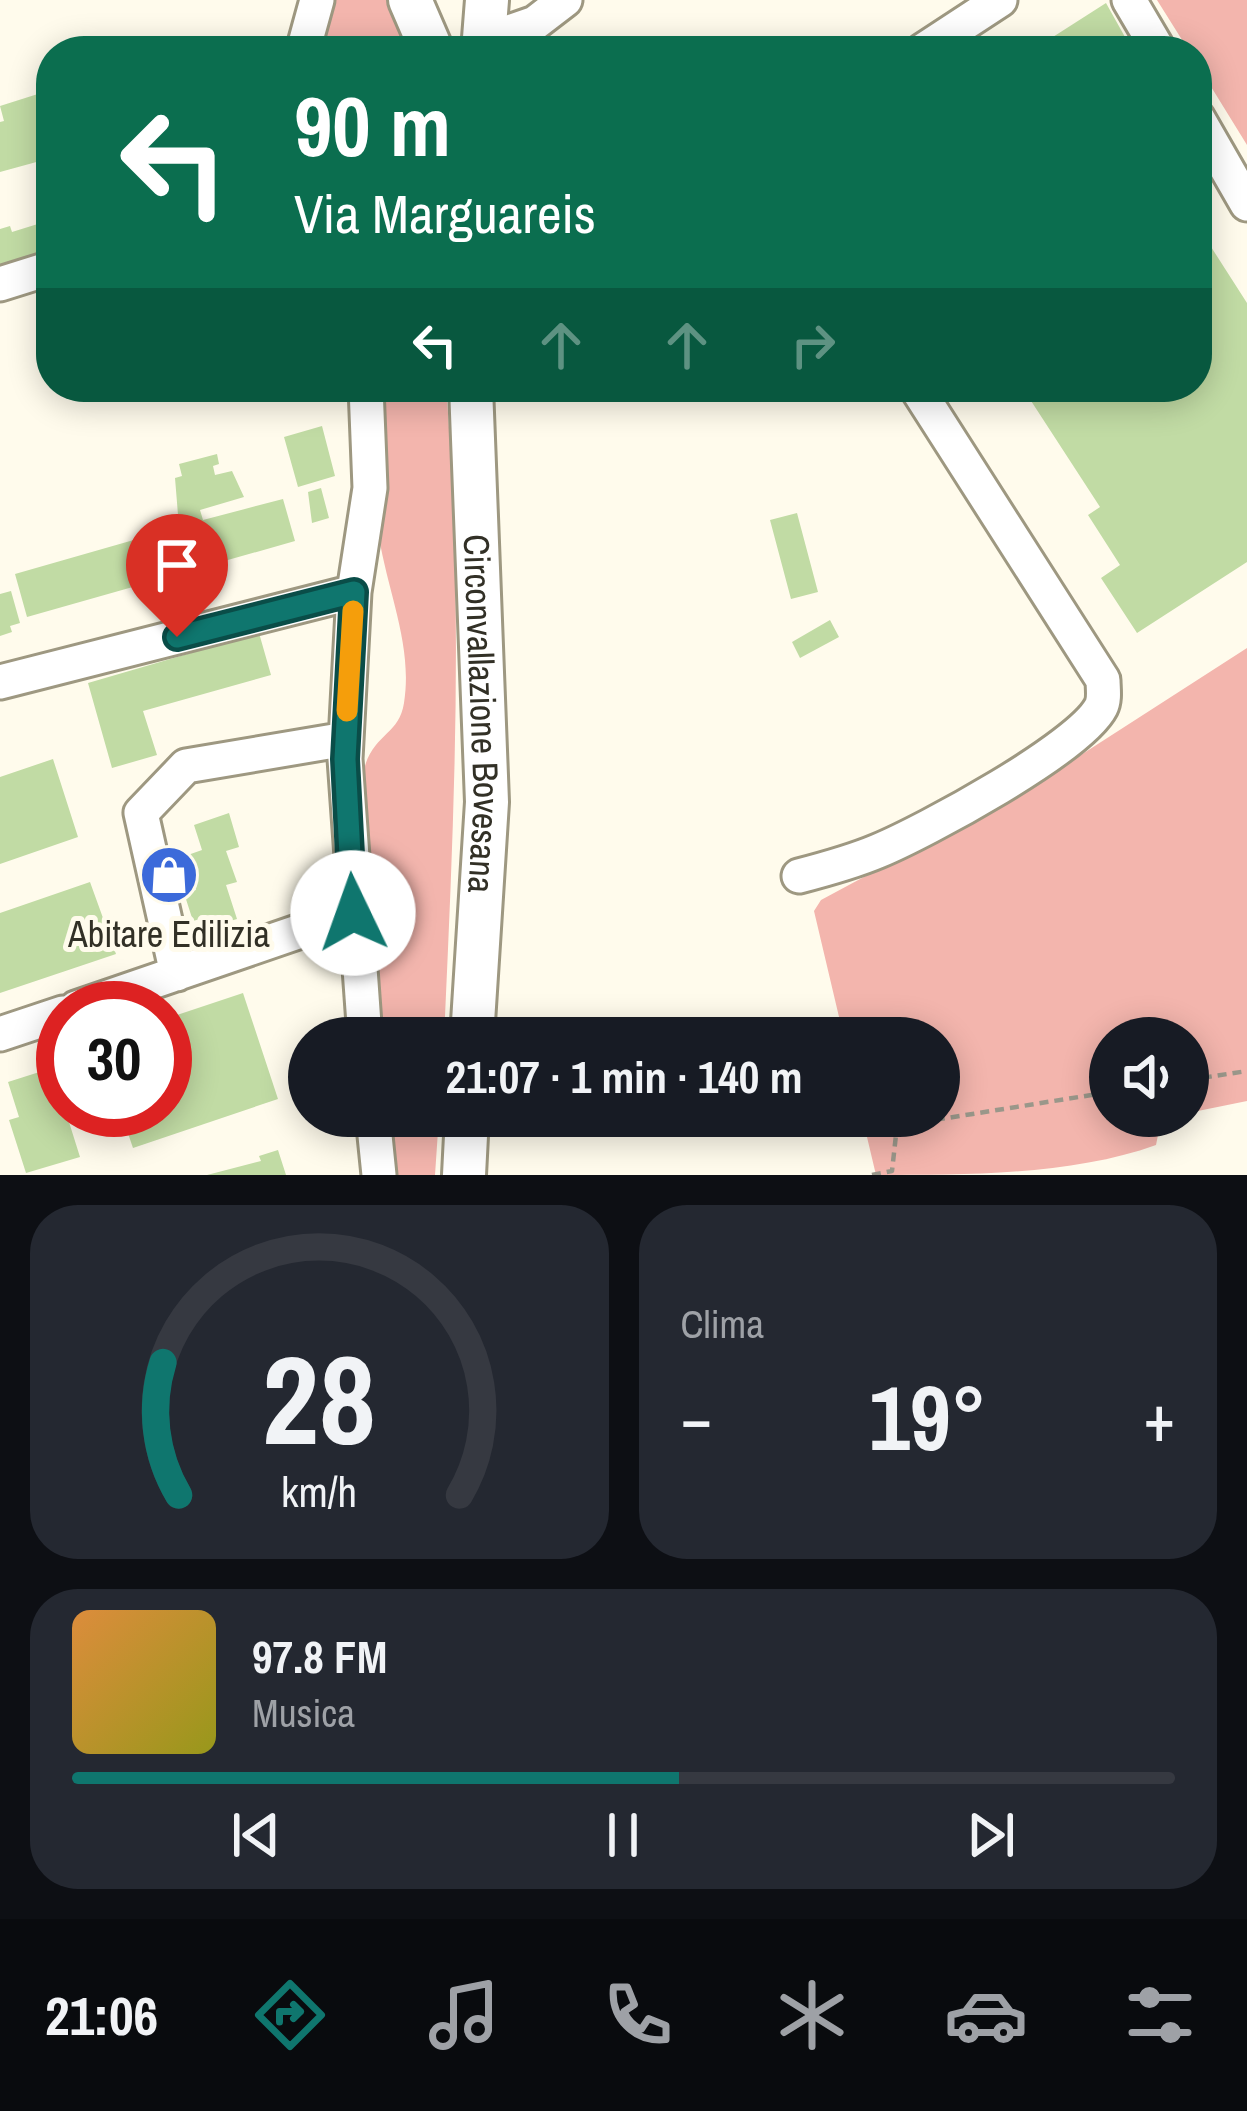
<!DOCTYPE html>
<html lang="it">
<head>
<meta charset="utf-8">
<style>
  :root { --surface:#171b24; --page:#242831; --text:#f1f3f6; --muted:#9ea1a6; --line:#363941; --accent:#0f766e }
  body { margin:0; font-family:"Archivo Narrow",sans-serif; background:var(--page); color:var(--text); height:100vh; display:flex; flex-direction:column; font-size:45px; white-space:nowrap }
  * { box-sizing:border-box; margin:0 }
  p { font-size:39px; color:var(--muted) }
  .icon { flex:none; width:66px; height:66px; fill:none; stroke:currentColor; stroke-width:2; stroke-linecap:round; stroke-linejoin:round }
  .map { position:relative; height:1175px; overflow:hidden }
  .details { display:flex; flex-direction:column; gap:30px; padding:30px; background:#0d0f14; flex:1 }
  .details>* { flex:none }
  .hud { position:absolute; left:36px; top:36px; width:1176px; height:366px; border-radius:48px; box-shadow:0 6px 30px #0003; background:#0b6e4f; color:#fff; overflow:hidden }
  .fabs { position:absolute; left:1089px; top:1017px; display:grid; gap:24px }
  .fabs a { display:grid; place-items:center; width:120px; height:120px; border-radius:50%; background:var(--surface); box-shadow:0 6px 30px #0003; font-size:60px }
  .speed { position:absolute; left:36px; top:981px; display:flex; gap:24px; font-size:60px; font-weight:700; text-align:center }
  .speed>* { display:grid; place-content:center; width:156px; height:156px; border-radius:50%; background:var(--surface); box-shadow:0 6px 30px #0003; line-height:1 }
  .speed .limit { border:18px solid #d22; background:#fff; color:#111 }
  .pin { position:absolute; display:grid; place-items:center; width:102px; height:102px; color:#fff; margin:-123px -51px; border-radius:50% 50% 50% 0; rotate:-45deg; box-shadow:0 0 12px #0007 }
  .pin .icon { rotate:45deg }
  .me { position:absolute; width:132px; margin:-66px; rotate:357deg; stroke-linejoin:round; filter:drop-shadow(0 0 9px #0008) }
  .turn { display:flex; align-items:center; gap:42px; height:252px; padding:0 60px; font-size:54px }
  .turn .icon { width:156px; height:156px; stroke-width:2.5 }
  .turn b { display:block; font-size:84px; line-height:102px }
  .lanes { display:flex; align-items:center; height:114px; padding:0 60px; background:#0003; justify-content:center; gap:60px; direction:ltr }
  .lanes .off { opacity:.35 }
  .big { font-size:90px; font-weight:700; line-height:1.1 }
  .details .tile { flex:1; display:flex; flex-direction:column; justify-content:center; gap:18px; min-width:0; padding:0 42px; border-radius:48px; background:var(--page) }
  .details .dial { align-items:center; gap:0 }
  .dial svg { height:312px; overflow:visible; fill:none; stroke:var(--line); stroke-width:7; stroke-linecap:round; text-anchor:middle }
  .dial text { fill:var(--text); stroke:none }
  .song { display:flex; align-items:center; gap:36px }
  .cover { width:144px; height:144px; border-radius:18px; background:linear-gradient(135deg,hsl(30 70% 55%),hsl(60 70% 35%)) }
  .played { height:12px; border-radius:6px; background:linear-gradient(90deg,var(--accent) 55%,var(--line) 55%) }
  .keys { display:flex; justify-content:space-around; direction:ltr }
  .heat { display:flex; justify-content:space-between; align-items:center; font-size:66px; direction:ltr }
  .details .tiles { flex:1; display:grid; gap:30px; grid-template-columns:1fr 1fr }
  .tile:last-child { grid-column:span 2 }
  .trip { position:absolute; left:288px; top:1017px; width:672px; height:120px; border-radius:60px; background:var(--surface); box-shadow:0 6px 30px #0003; font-weight:700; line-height:120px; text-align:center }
  .menu { display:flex; height:192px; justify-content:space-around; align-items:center; background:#090b0e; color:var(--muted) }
  .menu .icon { width:84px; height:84px }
  .menu .current { color:var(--accent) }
  .menu b { font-size:54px; color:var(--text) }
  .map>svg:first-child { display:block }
</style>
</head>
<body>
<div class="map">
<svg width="1247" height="1175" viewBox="0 0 1247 1175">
  <rect width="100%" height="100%" fill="#fffbec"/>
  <path fill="#f3b5ad" d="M336 0H391L416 51H316L321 28Z
    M1157 0H1247V145L1197 64V51H1189Z
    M382 387H446C464 605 454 820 444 1038H381L363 773C372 733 399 736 404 703 413 646 388 593 379 537 372 496 381 431 382 387Z
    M1247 648V1101L1188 1113V1038H1110V1116H1175L1161 1120 1156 1145C1073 1175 967 1175 876 1175L862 1116H939V1038H844L814 911 821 900 1028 789Z
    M388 1116H439L435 1175H394Z"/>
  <path fill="#c1dba4" d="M1106 3 1130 46 1123 51H1031Z
    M41 93 51 97V158L0 172V122L4 121 0 106Z
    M41 223 50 252 0 267V229L10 226 12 232Z
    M1197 225 1247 303V562L1137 633 1101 578 1120 565 1088 515 1100 507 1022 387H1197Z
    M322 426 335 476 298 487 284 437Z
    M217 454 219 464 213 466 215 475 232 471 244 497 200 510 203 520 283 499 295 541 27 617 15 574 179 527 175 478 182 476 179 464Z
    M321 488 329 518 312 523 308 492Z
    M797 513 818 592 791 599 770 520Z
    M11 591 20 623 10 626 12 632 0 636V594Z
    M830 620 839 637 800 658 792 642Z
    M259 633 271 675 143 711 157 755 112 768 88 683Z
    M53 759 78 837 0 864V777Z
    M229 813 239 847 226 851 237 882 226 885 237 919 203 929 200 919 193 921 184 893 196 890 185 856 202 850 194 825Z
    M90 882 116 954 0 993V913Z
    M243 993 278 1099 133 1148 120 1110H165V1019Z
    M52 1068 80 1157 26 1173 9 1120 19 1117 8 1082Z
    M278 1150 286 1175H207L261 1161 259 1156Z"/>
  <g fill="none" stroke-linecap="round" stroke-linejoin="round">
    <g stroke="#9e9881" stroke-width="39">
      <path id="minor" d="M1129 0 1159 51
        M483 41 535 23 565 0
        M303 51 317 0
        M922 51 1000 0
        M1197 117 1247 204
        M0 284 51 268
        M0 682 354 592
        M799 876C826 869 852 862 878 851 924 832 1080 748 1101 707 1105 699 1103 688 1103 680L916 387
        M177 974 141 813 186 766 346 739
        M76 1008 353 913
        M0 1034 63 1013
        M365 1038 345 759 354 592 370 488 366 387
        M373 1116 379 1175"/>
    </g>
    <g stroke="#9e9881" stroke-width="48">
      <g id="major">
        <path d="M410 0 432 51"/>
        <path d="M483 51 487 0"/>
        <path id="s1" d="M471 387 487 802 472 1038"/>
        <path d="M464 1175 467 1116"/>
      </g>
    </g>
    <path stroke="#9a978a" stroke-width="4.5" stroke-dasharray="9 6" stroke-linecap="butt" d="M1188 1080 1247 1071
      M872 1175 892 1171 897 1126 1110 1092"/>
    <use href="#minor" stroke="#fff" stroke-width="33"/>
    <use href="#major" stroke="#fff" stroke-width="42"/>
  </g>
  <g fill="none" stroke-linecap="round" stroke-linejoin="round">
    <g stroke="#0a4d48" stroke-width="30">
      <path id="route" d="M177 637 354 592 345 759 353 913"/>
    </g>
    <use href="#route" stroke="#0f766e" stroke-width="21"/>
    <path stroke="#f59e0b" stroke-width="21" d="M347 711 353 611"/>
  </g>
  <defs>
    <g id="shop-disc" transform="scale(3)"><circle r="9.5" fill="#3c6ada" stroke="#fffbec"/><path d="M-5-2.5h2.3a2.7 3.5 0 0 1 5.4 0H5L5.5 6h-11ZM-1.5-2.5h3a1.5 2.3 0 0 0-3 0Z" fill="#fff"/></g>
  </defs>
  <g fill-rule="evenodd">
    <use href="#shop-disc" x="169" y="875"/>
  </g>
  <g text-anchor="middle" stroke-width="10" stroke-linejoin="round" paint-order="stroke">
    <g font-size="36" fill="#323026" stroke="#fffbec">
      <text dy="13" stroke="none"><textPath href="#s1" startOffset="327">Circonvallazione Bovesana</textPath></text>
    </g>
    <g font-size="36" fill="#323026" stroke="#fffbec">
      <text x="169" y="947">Abitare Edilizia</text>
    </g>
  </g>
</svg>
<div class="fabs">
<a><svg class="icon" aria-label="sound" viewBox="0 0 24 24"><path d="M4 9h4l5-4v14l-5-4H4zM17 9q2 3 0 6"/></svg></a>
</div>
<div class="speed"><div class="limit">30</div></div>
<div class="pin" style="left:177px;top:637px;background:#d93025"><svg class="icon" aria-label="arrive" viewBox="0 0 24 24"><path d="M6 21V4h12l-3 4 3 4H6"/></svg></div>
<svg class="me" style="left:353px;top:913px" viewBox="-20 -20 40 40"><circle r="19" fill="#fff"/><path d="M0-13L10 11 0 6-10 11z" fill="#0f766e"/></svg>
<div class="trip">21:07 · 1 min · 140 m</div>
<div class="hud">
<div class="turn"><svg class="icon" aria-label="left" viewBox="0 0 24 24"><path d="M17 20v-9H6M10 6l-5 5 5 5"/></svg><div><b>90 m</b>Via Marguareis</div></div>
<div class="lanes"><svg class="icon" aria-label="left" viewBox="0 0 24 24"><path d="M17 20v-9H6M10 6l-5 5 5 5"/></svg><svg class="icon off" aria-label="ahead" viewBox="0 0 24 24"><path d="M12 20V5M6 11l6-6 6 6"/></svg><svg class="icon off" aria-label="ahead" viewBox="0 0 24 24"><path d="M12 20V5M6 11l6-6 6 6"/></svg><svg class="icon off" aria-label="right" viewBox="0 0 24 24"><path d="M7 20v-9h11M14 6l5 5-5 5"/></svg></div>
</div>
</div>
<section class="details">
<div class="tiles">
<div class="tile dial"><svg viewBox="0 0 100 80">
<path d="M14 69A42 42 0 1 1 86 69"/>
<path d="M14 69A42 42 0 0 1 10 35" stroke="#0f766e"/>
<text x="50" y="56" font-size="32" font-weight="700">28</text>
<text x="50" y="72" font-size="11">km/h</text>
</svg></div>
<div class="tile"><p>Clima</p>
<div class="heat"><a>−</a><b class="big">19°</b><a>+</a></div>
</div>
<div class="tile">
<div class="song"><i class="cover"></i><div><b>97.8 FM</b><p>Musica</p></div></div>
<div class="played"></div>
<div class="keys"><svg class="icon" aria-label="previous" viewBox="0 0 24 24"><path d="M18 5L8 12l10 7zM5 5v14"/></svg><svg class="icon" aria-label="pause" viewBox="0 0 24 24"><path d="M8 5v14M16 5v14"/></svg><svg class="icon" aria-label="next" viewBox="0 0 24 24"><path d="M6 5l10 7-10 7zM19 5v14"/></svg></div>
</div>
</div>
</section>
<nav class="menu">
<b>21:06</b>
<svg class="icon current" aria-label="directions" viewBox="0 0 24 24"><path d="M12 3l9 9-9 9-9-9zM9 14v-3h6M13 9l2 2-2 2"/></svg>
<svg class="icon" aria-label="music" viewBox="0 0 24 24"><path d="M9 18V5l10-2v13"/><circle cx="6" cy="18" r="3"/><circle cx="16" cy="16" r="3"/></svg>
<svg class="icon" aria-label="phone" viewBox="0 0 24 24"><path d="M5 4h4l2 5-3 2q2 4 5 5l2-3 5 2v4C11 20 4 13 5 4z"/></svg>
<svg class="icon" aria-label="climate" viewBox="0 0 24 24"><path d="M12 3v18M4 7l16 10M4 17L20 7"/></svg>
<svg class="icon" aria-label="car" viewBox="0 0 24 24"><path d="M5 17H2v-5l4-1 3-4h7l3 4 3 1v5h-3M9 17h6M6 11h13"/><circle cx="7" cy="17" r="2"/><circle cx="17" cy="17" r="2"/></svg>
<svg class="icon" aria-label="filters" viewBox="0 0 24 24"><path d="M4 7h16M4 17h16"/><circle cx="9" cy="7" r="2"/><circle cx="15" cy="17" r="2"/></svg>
</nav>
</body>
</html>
